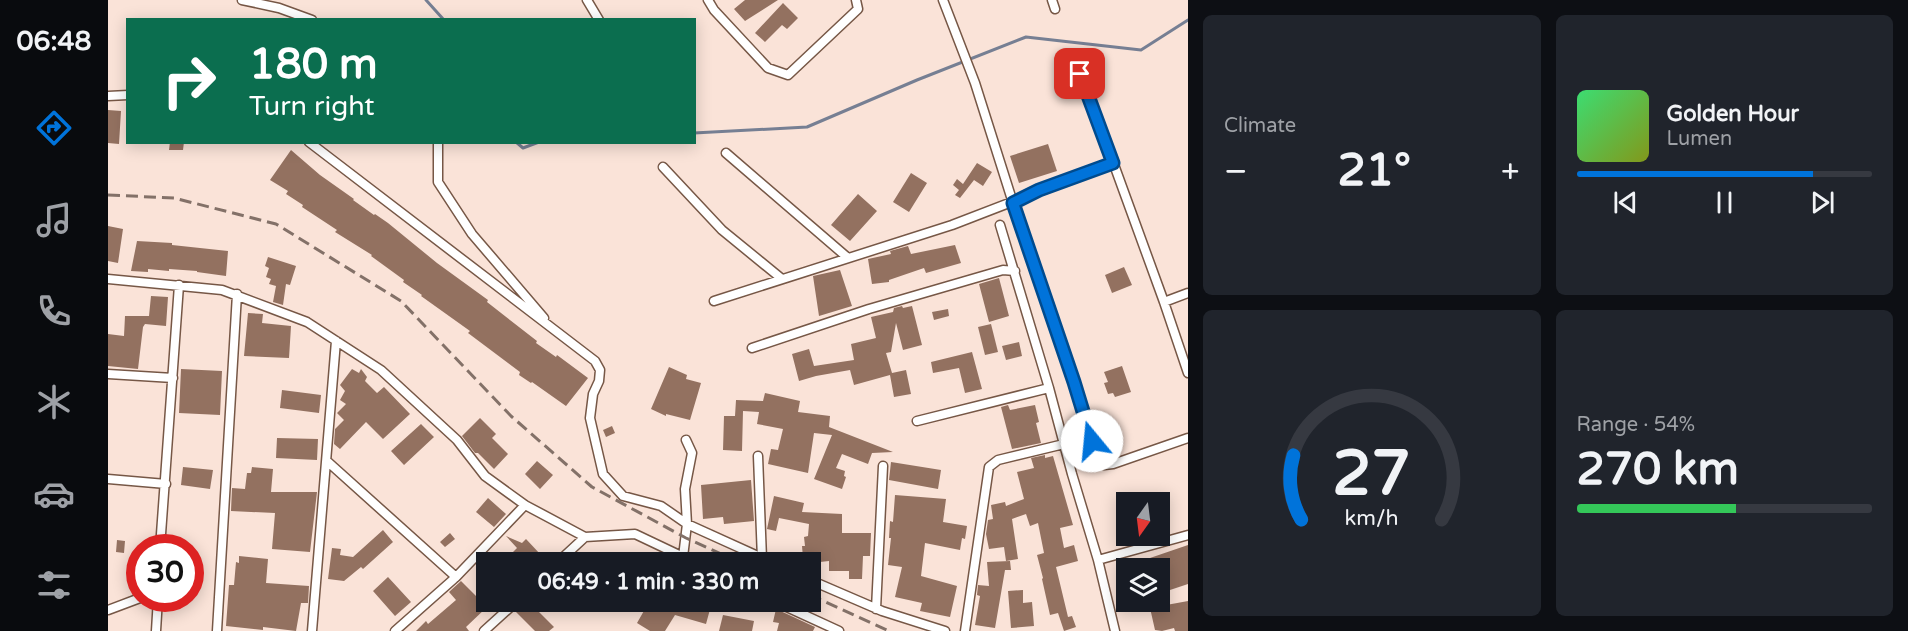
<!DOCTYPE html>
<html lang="en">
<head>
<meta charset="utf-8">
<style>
  :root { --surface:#171b24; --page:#20242c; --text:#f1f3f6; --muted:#9ea1a6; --line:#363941; --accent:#0073da }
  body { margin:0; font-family:"Varela Round",sans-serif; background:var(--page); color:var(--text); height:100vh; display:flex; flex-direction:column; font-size:22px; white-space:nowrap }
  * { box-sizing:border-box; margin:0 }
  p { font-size:20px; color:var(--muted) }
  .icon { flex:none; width:33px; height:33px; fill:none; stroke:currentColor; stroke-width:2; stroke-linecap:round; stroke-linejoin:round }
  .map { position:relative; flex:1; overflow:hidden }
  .panel { display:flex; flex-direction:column; gap:15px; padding:15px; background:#0d0f14; width:720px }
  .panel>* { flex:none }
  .top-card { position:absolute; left:18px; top:18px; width:570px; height:126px; border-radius:0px; box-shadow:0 3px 15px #0003; background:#0b6e4f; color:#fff; overflow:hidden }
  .needle { width:39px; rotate:194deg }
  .buttons { position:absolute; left:1008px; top:492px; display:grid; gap:12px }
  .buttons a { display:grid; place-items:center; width:54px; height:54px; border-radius:0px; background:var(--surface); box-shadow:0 3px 15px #0003; font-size:30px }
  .speed { position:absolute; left:18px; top:534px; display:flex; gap:12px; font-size:30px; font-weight:700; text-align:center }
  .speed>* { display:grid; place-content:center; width:78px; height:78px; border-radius:50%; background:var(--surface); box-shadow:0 3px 15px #0003; line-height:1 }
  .speed .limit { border:9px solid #d22; background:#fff; color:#111 }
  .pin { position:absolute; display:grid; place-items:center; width:51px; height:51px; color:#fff; margin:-26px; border-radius:12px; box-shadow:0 3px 9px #0006 }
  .me { position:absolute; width:66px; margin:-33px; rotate:343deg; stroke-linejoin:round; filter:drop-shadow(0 0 4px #0008) }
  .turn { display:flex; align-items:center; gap:21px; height:126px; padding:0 24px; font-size:27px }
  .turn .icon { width:78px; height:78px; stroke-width:2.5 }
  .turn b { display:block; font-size:42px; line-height:51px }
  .big { font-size:45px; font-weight:700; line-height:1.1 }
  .panel .tile { flex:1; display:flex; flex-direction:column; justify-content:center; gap:9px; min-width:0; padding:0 21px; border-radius:9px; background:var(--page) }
  .panel .dial { align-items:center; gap:0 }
  .dial svg { height:156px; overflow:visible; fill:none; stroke:var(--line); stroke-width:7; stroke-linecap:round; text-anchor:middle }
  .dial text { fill:var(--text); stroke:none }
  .song { display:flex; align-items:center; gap:18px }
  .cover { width:72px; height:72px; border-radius:9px; background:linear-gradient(135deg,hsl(140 70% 55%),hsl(70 70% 35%)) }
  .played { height:6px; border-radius:3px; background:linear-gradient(90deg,var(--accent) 80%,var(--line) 80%) }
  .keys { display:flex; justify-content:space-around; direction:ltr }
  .heat { display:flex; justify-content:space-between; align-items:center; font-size:33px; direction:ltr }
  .charge { height:9px; border-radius:4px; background:linear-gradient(90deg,#34c759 54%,var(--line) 0) }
  .panel .tiles { flex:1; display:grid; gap:15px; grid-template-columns:repeat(2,1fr) }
  .trip { position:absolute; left:368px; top:552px; width:345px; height:60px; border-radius:0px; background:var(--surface); box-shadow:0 3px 15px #0003; font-weight:700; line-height:60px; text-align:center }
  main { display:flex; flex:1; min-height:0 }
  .tabs { display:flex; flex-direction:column; width:108px; justify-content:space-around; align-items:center; background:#090b0e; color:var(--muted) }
  .tabs .icon { width:42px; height:42px }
  .tabs .active { color:var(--accent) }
  .tabs b { font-size:27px; color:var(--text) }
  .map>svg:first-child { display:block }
</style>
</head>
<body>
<main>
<nav class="tabs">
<b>06:48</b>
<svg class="icon active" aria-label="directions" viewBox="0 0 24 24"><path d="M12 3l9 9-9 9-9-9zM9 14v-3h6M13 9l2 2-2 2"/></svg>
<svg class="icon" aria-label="music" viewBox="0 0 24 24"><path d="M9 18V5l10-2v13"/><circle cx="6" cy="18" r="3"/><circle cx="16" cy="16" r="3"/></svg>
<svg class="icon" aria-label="phone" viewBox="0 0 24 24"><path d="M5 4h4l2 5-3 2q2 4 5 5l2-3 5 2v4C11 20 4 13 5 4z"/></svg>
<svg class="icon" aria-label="climate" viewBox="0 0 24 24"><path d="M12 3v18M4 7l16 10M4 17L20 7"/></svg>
<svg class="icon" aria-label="car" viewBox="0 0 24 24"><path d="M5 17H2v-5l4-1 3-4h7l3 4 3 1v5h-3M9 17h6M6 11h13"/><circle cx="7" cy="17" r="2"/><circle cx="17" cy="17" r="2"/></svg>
<svg class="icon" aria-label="filters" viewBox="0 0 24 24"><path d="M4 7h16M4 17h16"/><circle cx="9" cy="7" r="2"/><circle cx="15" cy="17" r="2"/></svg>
</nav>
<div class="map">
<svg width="1080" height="631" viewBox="0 0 1080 631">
  <rect width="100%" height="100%" fill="#fae3d8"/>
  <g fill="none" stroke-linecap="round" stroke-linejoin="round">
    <path stroke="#767f93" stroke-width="3" d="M318 0 336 20
      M586 133 699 127 809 80 918 37 1033 50 1080 20
      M408 142 415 148 431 142"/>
  </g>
  <path fill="#937160" d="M637 0H670L637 21 626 9Z
    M675 3 690 18 679 29 674 25 657 42 647 33Z
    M0 110 13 111 11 144 0 143Z
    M62 142H76L75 150H61Z
    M940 144 949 171 911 183 902 156Z
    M183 150 212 175 246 199 245 200 266 215 267 214 280 223 329 263 380 300 379 302 429 341 428 343 448 357 449 355 480 378 458 406 424 382 423 383 411 375 412 372 360 333 362 331 313 296 314 295 295 282 296 280 263 256 264 255 227 232 229 230 194 207 195 205 178 194 180 191 162 180Z
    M869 163 884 172 875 186 866 180 852 198 847 195 851 190 845 185 849 179 855 184Z
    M803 173 819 183 801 212 785 202Z
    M750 194 769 211 742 241 723 225Z
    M0 226 15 229 10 263 0 261Z
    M29 241 64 243V245L120 251 118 276 89 272V271L61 269V271L40 269V272L23 271Z
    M847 245 853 263 818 273 816 268 781 280V282L764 284 760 259 783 254 782 251 800 246 803 254Z
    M160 257 188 266 182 285 178 284 175 305 165 302 168 286 161 284 163 279 158 277 161 268 157 266Z
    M1016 267 1024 285 1004 293 997 275Z
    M732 270 744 306 711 316 705 276Z
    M891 278 901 316 881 322 871 284Z
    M43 296 60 297 58 326 37 324 35 327 30 369 0 366V334L16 336 17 316H41Z
    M794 306 795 308 804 306 814 345 795 350 788 323 783 352 778 353 784 373 798 370 803 394 786 397 782 375 746 385 742 370 708 376 691 381 684 354 701 349 706 366 746 360 743 344 768 338 763 317 785 312 786 308Z
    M840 309 841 316 826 320 824 312Z
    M140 313 155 314 154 323 183 326 181 358 136 356Z
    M883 324 890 352 877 355 870 327Z
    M911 342 914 356 898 360 894 346Z
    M864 352 874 389 857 393 851 368 825 373 823 362Z
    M1014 366 1023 392 1007 397 1005 393 1000 394 996 383 1000 382 996 372Z
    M561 367 579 375 578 379 593 383 582 420 558 414V416L543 409Z
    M73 369 114 371 112 415 71 413Z
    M244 369 251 373 253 369 259 377 257 381 269 393 276 387 302 414 275 439 258 422 232 449 226 444 227 429 236 420 229 413 238 404 232 400 237 391 232 385Z
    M174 390 213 395 211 413 172 408Z
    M657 393 692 401 690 412 722 416 721 427 785 452 764 453 760 464 734 454 728 468 737 471 736 476 738 477 734 489 706 479 724 435 706 433 700 473 660 464 663 449 670 450 675 429 649 424 651 412 635 411 634 451 615 450 616 416H627L628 400 655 401Z
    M900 405 902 410 927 405 931 422 928 423 933 443 904 449 893 407Z
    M372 418 388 434 384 438 400 454 386 469 370 453H367L354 436Z
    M313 424 326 437 296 465 283 451Z
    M504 426 507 433 498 437 495 430Z
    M169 438 210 439 209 460 168 458Z
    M937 455V458L945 456 965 525 952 528 956 548 966 545 970 561 948 567 960 617 964 616 968 627 956 631 950 613 942 615 934 579 935 578 929 555 936 553 930 523 922 526 918 514 904 519 910 559 898 561 896 547 881 549 878 534 880 520 885 519 883 505 897 502 898 506 916 499 909 472 926 468 923 458Z
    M429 461 445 475 432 489 417 474Z
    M783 462 833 470 830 489 781 480Z
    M75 467 105 470 102 489 73 485Z
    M144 467 165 469 163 492H209L202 552 164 549 167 513 123 511 124 488 137 489 139 473H143Z
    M643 480 646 521 616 524 615 517 595 519 593 485Z
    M787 495 838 499 835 522 859 526 857 539 854 538 852 550 817 543 813 576 849 586 842 617 812 611 814 603 787 597 794 567 780 565 783 538H781L782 521 785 522Z
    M666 496 696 503 694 512 734 514V533H763L762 556H755L754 579H741V571H721V561L703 563 702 557 695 558 694 546H697L696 537 700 536 701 524 671 518 668 531 659 529Z
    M380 498 398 514 386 527 368 512Z
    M275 530 285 542 255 569 253 567 236 581 220 579 224 548 233 549 232 555 245 557Z
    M342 533 347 539 337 547 332 542Z
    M398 536 414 543 418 539 433 555 425 562H415L405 552 409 548Z
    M9 540 17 541 16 553 8 552Z
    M1080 545V584L1053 593 1052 568H1023L1043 560 1042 558Z
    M131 556 160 559 158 583 201 586 200 603H193L188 631 155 627V630L118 626 121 585H126L128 562 131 563Z
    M902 561 903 570H897L887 628 867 625 872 596 869 595 870 585 881 586 879 562Z
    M1018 570V599L1008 574Z
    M280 577 303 602 287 616 265 591Z
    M353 581 379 607 358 627 361 631H308L318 621 320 624 348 600 341 592Z
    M915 590V603L924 602 926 626 903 628 900 591Z
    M1080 601V631H1067L1066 628 1054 631 1047 630 1042 608Z
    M419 602H421L446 627 441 631H427L408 612Z
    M541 602H569L578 604V602H604L598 624 567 615 557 631H542L529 623Z
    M668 609 707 627 705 631H669L671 623 665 622Z
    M615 615 646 621 644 631H611Z"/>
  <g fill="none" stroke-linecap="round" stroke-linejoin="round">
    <g stroke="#765746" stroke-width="11">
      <path id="street" d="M134 0 171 8 204 20
        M479 0 491 20
        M600 0 606 10 660 68 680 75 750 9 748 0
        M835 0 867 83 905 203 966 382 990 461 996 465 1005 464 1080 438
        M944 0 947 9
        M973 74 1056 302 1080 373
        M0 96 20 95
        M201 142 487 361 492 370 491 381 485 394 482 418 495 474 515 496 553 506 579 524 663 562
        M330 142V182L364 234 436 318
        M618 153 740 258
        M555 167 614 230 674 279
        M892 225 941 388 964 474 990 560 1007 631
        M0 279 114 290 199 322 273 370 349 440 377 476 417 505 477 537 527 534 586 562
        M606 301 844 225 1005 163
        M1056 302 1080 293
        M644 348 761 309 895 270 907 271
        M0 374 65 378
        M809 421 941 388
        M650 456 654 559
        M220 462 348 577
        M0 479 58 484
        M52 548 71 285
        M575 557 579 524 577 489 584 453 578 440
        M990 560 1080 535
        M450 562 477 537
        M702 580 774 611 837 631
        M668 602 731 631
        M768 609 775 466
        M0 610 32 598
        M48 631 50 598
        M109 631 129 294
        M204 631 228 341
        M287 631 348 577 417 505
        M376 631 408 602
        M857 631 881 467 890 460 956 444"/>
    </g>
    <use href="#street" stroke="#fff" stroke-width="8"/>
    <path stroke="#837168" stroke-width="3" stroke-dasharray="12 6" stroke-linecap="butt" d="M0 195 66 198 168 224 293 301 403 416 484 487 578 538 631 562
      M702 595 781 631"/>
  </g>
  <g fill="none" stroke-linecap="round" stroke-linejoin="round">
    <g stroke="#004b8e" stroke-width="15">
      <path id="route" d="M972 74 1005 163 931 190 905 203 966 382 984 441"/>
    </g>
    <use href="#route" stroke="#0073da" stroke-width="10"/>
  </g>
</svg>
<div class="buttons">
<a><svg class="needle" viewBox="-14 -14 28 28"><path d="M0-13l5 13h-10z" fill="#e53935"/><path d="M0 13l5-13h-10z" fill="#9ea1a6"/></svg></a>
<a><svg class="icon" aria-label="layers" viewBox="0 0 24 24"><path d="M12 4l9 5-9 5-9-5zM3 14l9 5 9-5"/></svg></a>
</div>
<div class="speed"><div class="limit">30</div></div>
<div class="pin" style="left:972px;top:74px;background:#d93025"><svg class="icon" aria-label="arrive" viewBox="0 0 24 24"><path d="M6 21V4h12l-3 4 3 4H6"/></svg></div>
<svg class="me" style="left:984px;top:441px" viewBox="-20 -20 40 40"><circle r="19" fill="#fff"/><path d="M0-13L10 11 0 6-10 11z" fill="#0073da"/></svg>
<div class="trip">06:49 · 1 min · 330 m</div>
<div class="top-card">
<div class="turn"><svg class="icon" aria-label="right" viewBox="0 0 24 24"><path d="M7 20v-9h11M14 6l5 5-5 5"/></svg><div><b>180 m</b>Turn right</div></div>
</div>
</div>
<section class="panel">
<div class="tiles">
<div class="tile"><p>Climate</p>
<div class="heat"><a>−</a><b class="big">21°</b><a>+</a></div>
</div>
<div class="tile">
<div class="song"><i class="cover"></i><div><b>Golden Hour</b><p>Lumen</p></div></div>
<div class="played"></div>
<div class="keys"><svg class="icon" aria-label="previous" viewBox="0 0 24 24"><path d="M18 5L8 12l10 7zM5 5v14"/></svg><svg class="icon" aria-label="pause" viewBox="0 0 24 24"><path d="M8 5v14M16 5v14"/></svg><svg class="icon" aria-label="next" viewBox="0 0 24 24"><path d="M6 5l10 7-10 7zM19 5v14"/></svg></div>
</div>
<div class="tile dial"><svg viewBox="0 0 100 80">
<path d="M14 69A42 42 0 1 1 86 69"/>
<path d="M14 69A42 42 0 0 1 10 36" stroke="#0073da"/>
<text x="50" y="56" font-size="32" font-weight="700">27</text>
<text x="50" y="72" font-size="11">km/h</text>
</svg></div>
<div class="tile"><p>Range · 54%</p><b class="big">270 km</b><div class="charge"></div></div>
</div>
</section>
</main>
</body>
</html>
